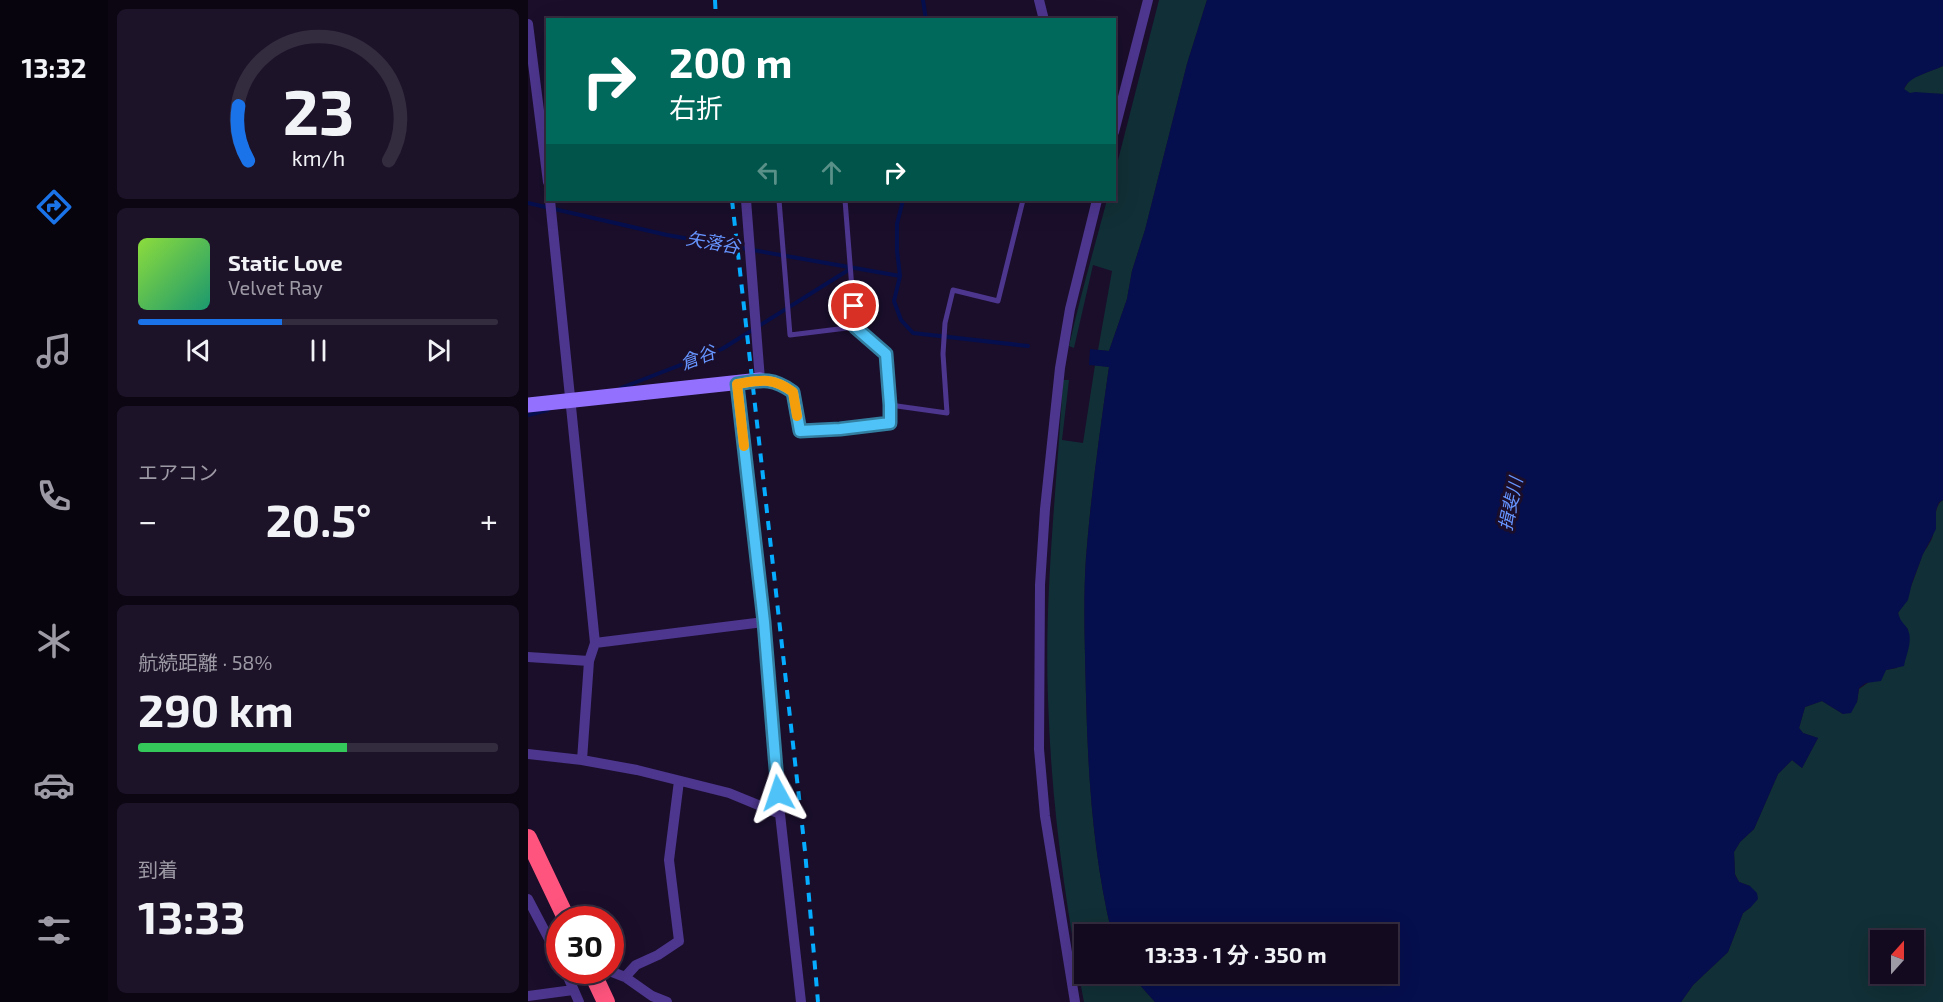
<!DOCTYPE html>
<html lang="ja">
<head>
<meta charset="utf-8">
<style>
  :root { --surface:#140a20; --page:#1d1329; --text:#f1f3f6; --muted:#9d9aa5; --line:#332b3e; --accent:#1a73e8 }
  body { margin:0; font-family:"Exo 2","Noto Sans JP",sans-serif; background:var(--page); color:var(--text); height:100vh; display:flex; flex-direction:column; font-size:22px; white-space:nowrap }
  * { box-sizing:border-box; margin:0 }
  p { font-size:20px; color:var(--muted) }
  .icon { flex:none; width:33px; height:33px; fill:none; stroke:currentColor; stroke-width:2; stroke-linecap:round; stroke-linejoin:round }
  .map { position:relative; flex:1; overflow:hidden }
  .side { display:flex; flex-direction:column; gap:9px; padding:9px; background:#0b0612; width:420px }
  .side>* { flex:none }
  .guide { position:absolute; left:18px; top:18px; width:570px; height:183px; border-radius:0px; box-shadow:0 6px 24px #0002,0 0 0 2px var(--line); background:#00695c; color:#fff; overflow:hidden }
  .needle { width:39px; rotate:21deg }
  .fabs { position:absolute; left:1342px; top:930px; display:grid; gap:12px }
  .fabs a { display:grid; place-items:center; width:54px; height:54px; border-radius:0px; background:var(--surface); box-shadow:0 6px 24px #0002,0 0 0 2px var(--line); font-size:30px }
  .speed { position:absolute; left:18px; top:906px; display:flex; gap:12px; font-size:30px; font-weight:700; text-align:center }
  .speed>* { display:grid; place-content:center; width:78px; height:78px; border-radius:50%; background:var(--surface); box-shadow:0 6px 24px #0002,0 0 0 2px var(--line); line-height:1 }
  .speed .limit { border:9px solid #d22; background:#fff; color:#111 }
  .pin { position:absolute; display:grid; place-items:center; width:51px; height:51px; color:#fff; margin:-26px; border:3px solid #fff; border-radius:50%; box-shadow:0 2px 6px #0007 }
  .me { position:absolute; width:66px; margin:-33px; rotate:355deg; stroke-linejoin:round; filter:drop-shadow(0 0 4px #0008) }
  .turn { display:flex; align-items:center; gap:21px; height:126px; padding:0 24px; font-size:27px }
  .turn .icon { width:78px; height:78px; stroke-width:2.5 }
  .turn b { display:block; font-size:42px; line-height:51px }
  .lanes { display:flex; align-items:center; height:57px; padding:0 24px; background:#0003; justify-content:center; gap:30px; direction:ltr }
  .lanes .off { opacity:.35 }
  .big { font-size:45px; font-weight:700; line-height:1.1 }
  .side .tile { flex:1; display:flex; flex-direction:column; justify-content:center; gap:9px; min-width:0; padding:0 21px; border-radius:9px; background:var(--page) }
  .side .dial { align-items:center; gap:0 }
  .dial svg { height:156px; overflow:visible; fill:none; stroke:var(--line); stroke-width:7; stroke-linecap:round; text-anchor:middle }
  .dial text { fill:var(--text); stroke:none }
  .song { display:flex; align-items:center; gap:18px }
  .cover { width:72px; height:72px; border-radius:9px; background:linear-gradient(135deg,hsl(90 70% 55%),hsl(160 70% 35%)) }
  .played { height:6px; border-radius:3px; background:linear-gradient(90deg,var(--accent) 40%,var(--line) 40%) }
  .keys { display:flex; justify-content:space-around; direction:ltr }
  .heat { display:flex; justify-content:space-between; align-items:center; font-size:33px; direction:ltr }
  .charge { height:9px; border-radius:4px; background:linear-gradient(90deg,#34c759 58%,var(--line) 0) }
  .trip { position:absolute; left:546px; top:924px; width:324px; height:60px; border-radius:0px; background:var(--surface); box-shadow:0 6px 24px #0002,0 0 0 2px var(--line); font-weight:700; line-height:60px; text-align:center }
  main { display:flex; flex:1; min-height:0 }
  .tab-bar { display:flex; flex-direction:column; width:108px; justify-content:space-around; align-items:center; background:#08040d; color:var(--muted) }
  .tab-bar .icon { width:42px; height:42px }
  .tab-bar .current { color:var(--accent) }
  .tab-bar b { font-size:27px; color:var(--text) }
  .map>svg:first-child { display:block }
</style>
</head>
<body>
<main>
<nav class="tab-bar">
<b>13:32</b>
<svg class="icon current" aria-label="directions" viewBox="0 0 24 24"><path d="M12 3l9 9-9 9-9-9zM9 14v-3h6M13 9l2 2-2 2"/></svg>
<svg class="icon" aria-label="music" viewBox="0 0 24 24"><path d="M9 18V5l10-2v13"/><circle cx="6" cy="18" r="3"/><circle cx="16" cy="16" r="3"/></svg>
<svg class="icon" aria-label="phone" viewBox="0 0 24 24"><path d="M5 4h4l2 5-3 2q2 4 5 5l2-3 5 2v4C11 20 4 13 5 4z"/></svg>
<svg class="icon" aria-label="climate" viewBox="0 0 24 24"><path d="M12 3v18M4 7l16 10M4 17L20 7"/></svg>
<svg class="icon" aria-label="car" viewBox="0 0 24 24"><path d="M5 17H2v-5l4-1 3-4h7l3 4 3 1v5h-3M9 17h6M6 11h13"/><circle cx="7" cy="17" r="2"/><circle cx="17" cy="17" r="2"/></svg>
<svg class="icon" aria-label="filters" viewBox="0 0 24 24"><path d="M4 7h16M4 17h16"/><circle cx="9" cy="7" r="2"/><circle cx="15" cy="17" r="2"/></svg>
</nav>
<section class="side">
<div class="tile dial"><svg viewBox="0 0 100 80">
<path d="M14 69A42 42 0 1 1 86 69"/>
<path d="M14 69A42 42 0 0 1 9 41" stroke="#1a73e8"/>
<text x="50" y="56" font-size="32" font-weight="700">23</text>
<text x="50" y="72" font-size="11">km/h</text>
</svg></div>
<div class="tile">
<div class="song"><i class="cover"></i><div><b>Static Love</b><p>Velvet Ray</p></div></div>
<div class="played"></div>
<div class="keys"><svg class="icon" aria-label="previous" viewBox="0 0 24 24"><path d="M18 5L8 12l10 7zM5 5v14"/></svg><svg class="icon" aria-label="pause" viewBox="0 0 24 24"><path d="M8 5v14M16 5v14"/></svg><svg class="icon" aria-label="next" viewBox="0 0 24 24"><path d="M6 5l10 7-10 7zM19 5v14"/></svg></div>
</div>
<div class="tile"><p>エアコン</p>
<div class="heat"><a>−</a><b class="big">20.5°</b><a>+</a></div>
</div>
<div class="tile"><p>航続距離 · 58%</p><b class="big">290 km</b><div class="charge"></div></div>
<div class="tile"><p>到着</p><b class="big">13:33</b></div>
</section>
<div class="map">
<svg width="1415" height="1002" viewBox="0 0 1415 1002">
  <rect width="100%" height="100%" fill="#1a0e2b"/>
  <path fill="#112f36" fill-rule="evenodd" d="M631 0H679L659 64 617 230 604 271 599 299 581 351 570 350 584 271 565 265 546 348 541 346C552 297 566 249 579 200H586L587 172Z
    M1415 66V94L1379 93 1376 89 1381 81 1387 77Z
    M567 365 581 367C572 430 563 494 558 557 555 603 557 649 558 694 560 776 565 855 584 934H556V974H610L611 984 627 1002H556C537 902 523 801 520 699 516 592 529 486 535 380H541L534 440 555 443Z
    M1415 500V1002H1153L1165 985 1200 952 1215 913 1223 907 1222 886 1211 882 1207 874 1206 852 1212 842 1226 829 1250 774 1264 760 1274 768 1290 738 1275 733 1271 728 1277 707 1294 701 1315 714 1329 702 1331 689 1358 670 1369 668 1380 629 1373 623 1370 613C1381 595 1387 576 1394 556 1397 549 1403 543 1405 535 1408 524 1405 506 1415 500ZM1353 940H1386V974H1353Z"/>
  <path fill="#060f4d" d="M679 0H1415V66C1403 72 1381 76 1376 89L1382 93 1387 92 1415 94V500L1411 502 1408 510V529L1395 554 1384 583 1380 600 1370 613C1373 624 1377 623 1380 630 1385 641 1378 655 1376 666L1358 670 1353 681 1338 683 1331 688 1329 702 1323 713 1315 714 1294 701 1277 707 1271 728 1275 733 1290 738 1274 768 1264 760 1250 774 1226 829 1212 842 1206 852 1207 875 1211 882 1222 886 1229 893 1230 899 1223 907 1215 913 1200 952 1165 985 1153 1002H627L611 984 610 974H860V934H584C565 855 560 776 558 695 557 649 555 603 558 558 563 494 572 431 581 367L561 365 562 349 581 351 599 299 604 271 617 230 659 64Z"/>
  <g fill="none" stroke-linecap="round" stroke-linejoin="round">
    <path stroke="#060f4d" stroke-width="4" d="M395 0 398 20
      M375 200 369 224V251L372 276 366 301 373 320 385 333 500 346
      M0 203 139 235 372 276
      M93 388 194 349 322 269
      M0 415 20 410"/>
    <path stroke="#4d368e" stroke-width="5" d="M251 200 262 335 327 327
      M234 380 251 382 265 392 272 431 312 429 361 423 362 405 358 354 327 327 317 200
      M362 405 419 413 415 354 417 323 425 290 470 301 495 200"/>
    <path stroke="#4d368e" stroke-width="10" d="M511 0 516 20
      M0 24 20 182
      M586 132 620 0
      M22 200 67 643 61 661 54 760
      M218 200 232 380
      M209 384 236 622 252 814 273 1002
      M67 643 236 622
      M0 657 61 661
      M0 754 54 760 109 770 201 793 252 814
      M0 899 32 960
      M37 970 51 1002
      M79 970 97 977 124 996 139 1002
      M97 977 108 965 130 955 151 941 141 860 151 781
      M0 996 45 990
      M547 1002 517 816 511 749 512 585 517 509 532 368 542 309 569 200"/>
    <path stroke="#9470ff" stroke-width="15" d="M0 405 232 380"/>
    <path stroke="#ff547e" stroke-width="18" d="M0 838 39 920
      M63 970 78 1002"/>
    <path stroke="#05acff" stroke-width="4" stroke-dasharray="9 8" stroke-linecap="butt" d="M187 0 188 20
      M204 200 277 851 290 1002"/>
  </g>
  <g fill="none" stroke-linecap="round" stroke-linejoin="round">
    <g stroke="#337fa1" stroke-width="15">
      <path id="route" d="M250 793 236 622 209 384C234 380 244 377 265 392L272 431 312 429 362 423V405L358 354 327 327 326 306"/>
    </g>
    <use href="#route" stroke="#4fc3f7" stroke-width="10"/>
    <path stroke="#f59e0b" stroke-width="10" d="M216 446 209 384C234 380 244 377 265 392L269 416"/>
  </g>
  <g text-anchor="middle" stroke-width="6" stroke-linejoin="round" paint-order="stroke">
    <g font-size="18" font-style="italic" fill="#6795ff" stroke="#1a0e2b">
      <text transform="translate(185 243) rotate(10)" y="6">矢落谷</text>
      <text transform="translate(170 358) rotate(-21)" y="6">倉谷</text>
      <text transform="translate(983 504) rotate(-78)" y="6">揖斐川</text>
    </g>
  </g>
</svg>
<div class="fabs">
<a><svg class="needle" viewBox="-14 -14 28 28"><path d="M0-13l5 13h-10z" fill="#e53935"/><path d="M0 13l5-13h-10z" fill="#9d9aa5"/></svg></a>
</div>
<div class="speed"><div class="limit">30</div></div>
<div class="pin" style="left:326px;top:306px;background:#d93025"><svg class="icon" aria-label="arrive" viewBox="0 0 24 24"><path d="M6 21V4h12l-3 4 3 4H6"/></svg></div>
<svg class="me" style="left:250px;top:793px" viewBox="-20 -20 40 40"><path d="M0-17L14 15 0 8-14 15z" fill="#4fc3f7" stroke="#fff" stroke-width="4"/></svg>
<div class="trip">13:33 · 1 分 · 350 m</div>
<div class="guide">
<div class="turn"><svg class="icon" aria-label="right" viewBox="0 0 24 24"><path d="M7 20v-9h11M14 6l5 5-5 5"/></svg><div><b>200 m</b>右折</div></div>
<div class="lanes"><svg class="icon off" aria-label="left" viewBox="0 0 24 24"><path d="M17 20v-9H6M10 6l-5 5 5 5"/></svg><svg class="icon off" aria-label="ahead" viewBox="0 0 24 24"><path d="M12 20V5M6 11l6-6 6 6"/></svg><svg class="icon" aria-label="right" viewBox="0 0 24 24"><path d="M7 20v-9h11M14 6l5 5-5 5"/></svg></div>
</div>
</div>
</main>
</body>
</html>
